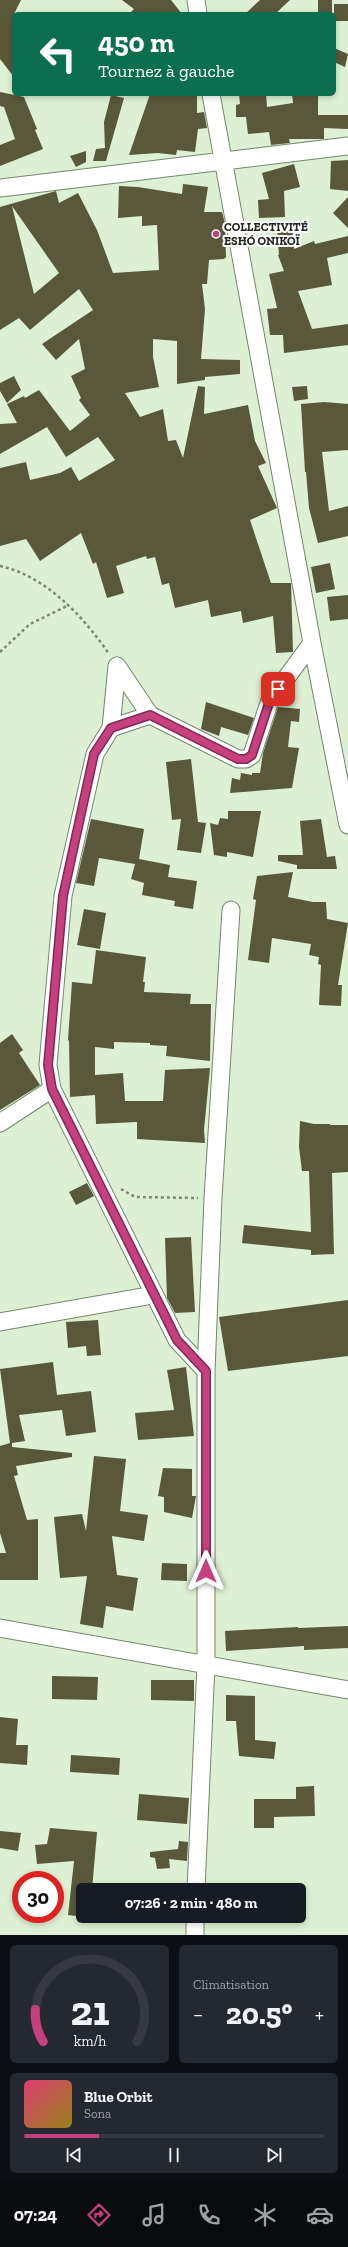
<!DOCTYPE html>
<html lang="fr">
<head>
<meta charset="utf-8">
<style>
  :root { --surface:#171b24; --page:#242831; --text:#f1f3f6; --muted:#9ea1a6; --line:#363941; --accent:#c63f7f }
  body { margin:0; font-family:"Zilla Slab",serif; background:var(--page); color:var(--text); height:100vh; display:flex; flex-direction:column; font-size:15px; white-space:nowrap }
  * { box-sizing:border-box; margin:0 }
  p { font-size:13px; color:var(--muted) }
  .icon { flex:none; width:22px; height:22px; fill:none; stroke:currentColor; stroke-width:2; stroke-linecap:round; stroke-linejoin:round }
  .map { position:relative; height:1935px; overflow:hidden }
  .panel { display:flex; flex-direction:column; gap:10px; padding:10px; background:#0d0f14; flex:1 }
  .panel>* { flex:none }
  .guide { position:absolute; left:12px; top:12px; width:324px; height:84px; border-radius:6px; box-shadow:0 2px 6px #0003; background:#0b6e4f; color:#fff; overflow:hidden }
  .speed { position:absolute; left:12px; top:1871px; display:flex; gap:8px; font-size:20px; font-weight:700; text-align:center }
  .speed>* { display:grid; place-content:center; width:52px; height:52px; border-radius:50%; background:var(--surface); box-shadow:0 2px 6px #0003; line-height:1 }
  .speed .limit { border:6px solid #d22; background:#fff; color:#111 }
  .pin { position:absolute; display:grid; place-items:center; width:34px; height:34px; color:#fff; margin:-17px; border-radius:8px; box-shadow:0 2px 6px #0006 }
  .me { position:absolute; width:44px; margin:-22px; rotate:0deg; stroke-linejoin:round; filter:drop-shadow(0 0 3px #0008) }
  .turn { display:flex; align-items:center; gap:14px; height:84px; padding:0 20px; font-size:18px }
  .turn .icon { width:52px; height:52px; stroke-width:2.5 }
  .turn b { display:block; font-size:28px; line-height:34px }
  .big { font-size:30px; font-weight:700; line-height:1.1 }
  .panel .widget { flex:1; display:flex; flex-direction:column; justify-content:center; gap:6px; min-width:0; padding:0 14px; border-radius:6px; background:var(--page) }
  .panel .dial { align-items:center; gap:0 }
  .dial svg { height:104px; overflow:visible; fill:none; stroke:var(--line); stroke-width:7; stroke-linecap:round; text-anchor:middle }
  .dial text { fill:var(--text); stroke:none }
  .song { display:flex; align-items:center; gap:12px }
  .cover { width:48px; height:48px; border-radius:6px; background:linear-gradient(135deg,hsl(340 70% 55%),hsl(50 70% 35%)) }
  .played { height:4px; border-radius:2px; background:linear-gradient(90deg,var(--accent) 25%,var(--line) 25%) }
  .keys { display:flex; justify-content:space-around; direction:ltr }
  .heat { display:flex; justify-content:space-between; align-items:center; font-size:22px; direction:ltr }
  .panel .tiles { flex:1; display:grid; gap:10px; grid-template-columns:1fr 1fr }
  .widget:last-child { grid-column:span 2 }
  .trip { position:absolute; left:76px; top:1883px; width:230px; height:40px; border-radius:6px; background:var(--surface); box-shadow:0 2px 6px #0003; font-weight:700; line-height:40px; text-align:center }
  .tabs { display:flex; height:64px; justify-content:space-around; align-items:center; background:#090b0e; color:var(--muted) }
  .tabs .icon { width:28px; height:28px }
  .tabs .active { color:var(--accent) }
  .tabs b { font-size:18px; color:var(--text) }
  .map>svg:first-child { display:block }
</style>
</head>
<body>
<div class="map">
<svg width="348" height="1935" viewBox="0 0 348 1935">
  <rect width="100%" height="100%" fill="#ddf0d3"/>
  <path fill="#59583b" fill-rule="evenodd" d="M0 0H21L14 14V77L0 59Z
    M122 0H171L182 14H129L134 9Z
    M260 0H290L275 14H245Z
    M318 0H332V14H318Z
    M334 4H348V21H334Z
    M334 48 348 54 345 67 334 62Z
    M0 92 24 97 37 129 35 130 43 149 0 166V145L15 139 4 107 0 106Z
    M150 94 197 95V113L204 112 207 128 198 129 195 152 177 150 176 155 158 153 129 155Z
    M239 94H266L267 107 293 103 292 94H318V115H348V129L324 128V139H289L290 143 271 145 269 132 248 134 246 117H236V105L240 104Z
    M111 95 124 98 106 161H93L96 149 105 148 104 122Z
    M86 151V162L76 167 70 156Z
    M348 160V191L330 189 331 161Z
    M294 164 300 187 284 191 285 217 259 218 258 200 269 199 262 173Z
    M183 184 208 187 204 212H222L225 223 226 257 224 259 209 260 207 284H202L205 309 201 359 240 360V374L205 377V380L177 384V341L153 339V357L159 387 125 393 140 417 163 409 168 441 176 440 183 458 198 386 205 387 204 414 248 405 255 441 266 463 258 466 277 508 250 520 271 583H291L293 652 276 653 273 616 243 623 241 611 211 617 208 600 175 608 169 583 162 585 155 557 147 559 146 556 116 566 124 593 107 598 96 562 93 564 81 533 40 561 26 539 0 546V468L26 462 30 480 60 473 71 467 79 481 115 460 98 437 66 457 47 427 0 454V424L17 423 7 404 24 396 25 398 39 390 70 431 90 415 79 400 81 398 71 376 85 369 79 339 56 360 42 344 93 310 79 289 30 330 19 318 0 330V207L56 191 59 203 78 193 97 230 113 273 159 270 157 225 142 226V216L118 218 119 186 138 187 182 194ZM12 206 59 273 34 294Z
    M348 197V228L333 213Z
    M292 226 294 249 314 241 315 244 348 236V253L327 258 332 285 298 291 312 329 348 324V345L284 353 283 335H270L267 309 277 308 269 274 284 271 278 255H279L277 227Z
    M14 376 21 390 7 403 0 391V383Z
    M307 386 308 399 294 401 292 387Z
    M324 402 348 404V450L322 452 329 511 348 506V536L318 543 309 508 306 472H305L301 404Z
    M330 563 335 589 316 593 311 567Z
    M348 595V619L330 621 327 597Z
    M206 702 254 718 248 735 221 727 219 736 201 729Z
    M278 707 300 709 299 722 291 721 288 747 299 748 292 788 230 793 232 778 240 780 241 773 252 775V773H260L263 753Z
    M191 759 198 822 206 823 201 853 177 850 181 819 172 820 166 762Z
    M228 811H261L253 857 227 852V857L214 855 210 823 218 825 220 818 228 819Z
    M91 819 144 829 139 859 170 865 168 877 197 881 193 909 174 906 175 901 142 895 144 883 131 879 135 864 99 858 94 886 76 883Z
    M321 819 327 857 335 856 337 869H297V865L278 861V855H303L300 821Z
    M293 872 288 897 313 902H326L327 919 348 923 338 985H342L341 1006 319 1005 321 965 318 964 319 957 309 955 311 944 272 938 269 963 248 960 256 900 253 899 257 876Z
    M84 909 106 913 100 949 77 945Z
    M96 950 146 957 143 982H145L144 992 191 994 190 1004H211L210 1061 166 1056 167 1046 150 1045V1043L114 1042V1049L95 1047V1075L123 1073 125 1101H163L165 1070 210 1068 204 1130 205 1143 137 1139V1122L96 1124 95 1095 70 1097 69 1041 68 1040 72 982 92 984Z
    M12 1034 23 1050 19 1053 40 1085 0 1110V1043Z
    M300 1121 314 1124H330V1125H348V1172L332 1173 334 1254 311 1255V1250L242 1243 244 1225 311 1232 309 1171H302L299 1147Z
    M87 1183 94 1196 76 1205 69 1192Z
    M191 1237 195 1312 175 1313 167 1298 165 1238Z
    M348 1300V1356L228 1371 219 1317Z
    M98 1320 101 1355 87 1356 86 1346 68 1348 66 1322Z
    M53 1362 57 1395 91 1391 96 1432 66 1436 62 1410 19 1415 25 1441 12 1443V1447L72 1453V1457L16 1466 18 1475 14 1476 27 1520 38 1519V1580H0V1553H6L0 1533V1446L10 1443 0 1369Z
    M186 1367 194 1436 138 1440 135 1413 174 1410 167 1370Z
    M94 1456 126 1459 120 1511 148 1515 144 1541 112 1536 117 1575 138 1578 133 1611 106 1606 103 1628 80 1624 87 1576 60 1578 54 1517 82 1514 86 1531Z
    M163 1468 192 1469V1496H196L192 1518 164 1512V1497L158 1496Z
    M162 1563 187 1564V1581L161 1580Z
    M348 1626V1648L304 1650V1646L226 1651 225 1631 298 1627V1628Z
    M52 1676 98 1677 97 1700 52 1699Z
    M151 1680H194V1701L151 1700Z
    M226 1695 255 1696V1740L276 1742 274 1759 239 1756 236 1721H226Z
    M0 1717 18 1719 16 1745H28L27 1765 0 1763Z
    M71 1755 120 1758 119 1775 70 1772Z
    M314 1786 315 1816 274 1817V1828H254V1799H296V1787Z
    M139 1794 189 1798 187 1824 137 1820Z
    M50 1828 97 1832 92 1890H83V1917L68 1915 74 1861 37 1864 35 1845 47 1844Z
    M0 1831 21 1833 18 1851 0 1848Z
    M179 1841 188 1842 187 1861 169 1859 170 1868 157 1869 155 1858 150 1857V1852L178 1849Z"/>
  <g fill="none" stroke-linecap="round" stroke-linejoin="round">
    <g stroke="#75866c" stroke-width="19">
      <path id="minor" d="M196 0 198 14
        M211 94 312 643 348 825
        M0 188 348 146
        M117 666 150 715
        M111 728 117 666
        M0 1123 52 1089
        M0 1322 153 1295
        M206 1371 177 1340 52 1089 48 1065 63 896 95 754 111 728 150 715 238 759H246L252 755 270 700 312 643
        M0 1628 348 1690
        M196 1890 206 1664V1371L213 1198 231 910
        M195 1935V1916"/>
    </g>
    <path stroke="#7b8874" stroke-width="2.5" stroke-dasharray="3 3" stroke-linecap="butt" d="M0 566C46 576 84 617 109 654
      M0 652 30 624 69 605
      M121 1189 135 1197 198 1198"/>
    <use href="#minor" stroke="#fff" stroke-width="17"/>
  </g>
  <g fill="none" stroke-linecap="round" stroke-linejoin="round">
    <g stroke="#812953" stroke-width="10">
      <path id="route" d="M206 1571V1371L177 1340 52 1089 48 1065 63 896 94 754 111 728 150 715 238 759H246L252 755 270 700 278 689"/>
    </g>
    <use href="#route" stroke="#c63f7f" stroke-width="7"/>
  </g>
  <circle fill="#c63f7f" stroke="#fff" stroke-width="1.5" cx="216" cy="234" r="4"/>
  <g text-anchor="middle" stroke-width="4" stroke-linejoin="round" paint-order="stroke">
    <g font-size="12" font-weight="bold" fill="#21281d" stroke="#fff" text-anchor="start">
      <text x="224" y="231">COLLECTIVITÉ<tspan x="224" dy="14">ESHÓ ONIKOÏ</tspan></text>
    </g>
  </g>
</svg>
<div class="speed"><div class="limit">30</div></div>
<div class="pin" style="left:278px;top:689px;background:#d93025"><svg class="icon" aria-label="arrive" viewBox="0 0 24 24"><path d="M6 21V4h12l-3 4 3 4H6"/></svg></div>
<svg class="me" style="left:206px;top:1571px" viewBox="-20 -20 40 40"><path d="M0-17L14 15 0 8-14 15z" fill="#c63f7f" stroke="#fff" stroke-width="4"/></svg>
<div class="trip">07:26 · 2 min · 480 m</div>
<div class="guide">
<div class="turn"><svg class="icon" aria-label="left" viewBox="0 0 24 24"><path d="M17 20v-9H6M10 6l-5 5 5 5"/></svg><div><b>450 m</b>Tournez à gauche</div></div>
</div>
</div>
<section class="panel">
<div class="tiles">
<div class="widget dial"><svg viewBox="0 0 100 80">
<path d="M14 69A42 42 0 1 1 86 69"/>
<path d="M14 69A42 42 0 0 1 8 44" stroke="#c63f7f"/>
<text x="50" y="56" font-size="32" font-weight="700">21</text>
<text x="50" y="72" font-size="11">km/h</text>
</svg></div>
<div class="widget"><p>Climatisation</p>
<div class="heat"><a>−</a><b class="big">20.5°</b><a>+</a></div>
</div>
<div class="widget">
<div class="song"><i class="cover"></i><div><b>Blue Orbit</b><p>Sona</p></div></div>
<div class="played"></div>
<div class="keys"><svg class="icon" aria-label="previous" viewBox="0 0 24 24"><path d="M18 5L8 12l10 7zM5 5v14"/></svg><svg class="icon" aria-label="pause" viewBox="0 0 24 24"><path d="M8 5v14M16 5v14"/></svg><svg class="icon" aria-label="next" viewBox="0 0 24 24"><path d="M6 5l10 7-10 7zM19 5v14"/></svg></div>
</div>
</div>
</section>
<nav class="tabs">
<b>07:24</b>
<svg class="icon active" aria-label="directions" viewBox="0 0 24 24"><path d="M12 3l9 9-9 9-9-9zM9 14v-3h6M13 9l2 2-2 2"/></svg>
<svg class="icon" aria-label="music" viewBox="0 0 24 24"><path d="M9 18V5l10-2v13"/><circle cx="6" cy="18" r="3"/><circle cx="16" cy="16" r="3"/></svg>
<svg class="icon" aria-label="phone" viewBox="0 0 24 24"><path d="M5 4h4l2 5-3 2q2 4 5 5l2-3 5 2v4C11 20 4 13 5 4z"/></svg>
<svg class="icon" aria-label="climate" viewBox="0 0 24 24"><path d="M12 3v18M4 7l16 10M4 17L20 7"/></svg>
<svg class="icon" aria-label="car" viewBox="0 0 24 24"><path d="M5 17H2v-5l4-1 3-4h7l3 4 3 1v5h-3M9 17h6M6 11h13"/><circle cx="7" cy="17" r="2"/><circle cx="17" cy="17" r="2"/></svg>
</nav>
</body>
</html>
